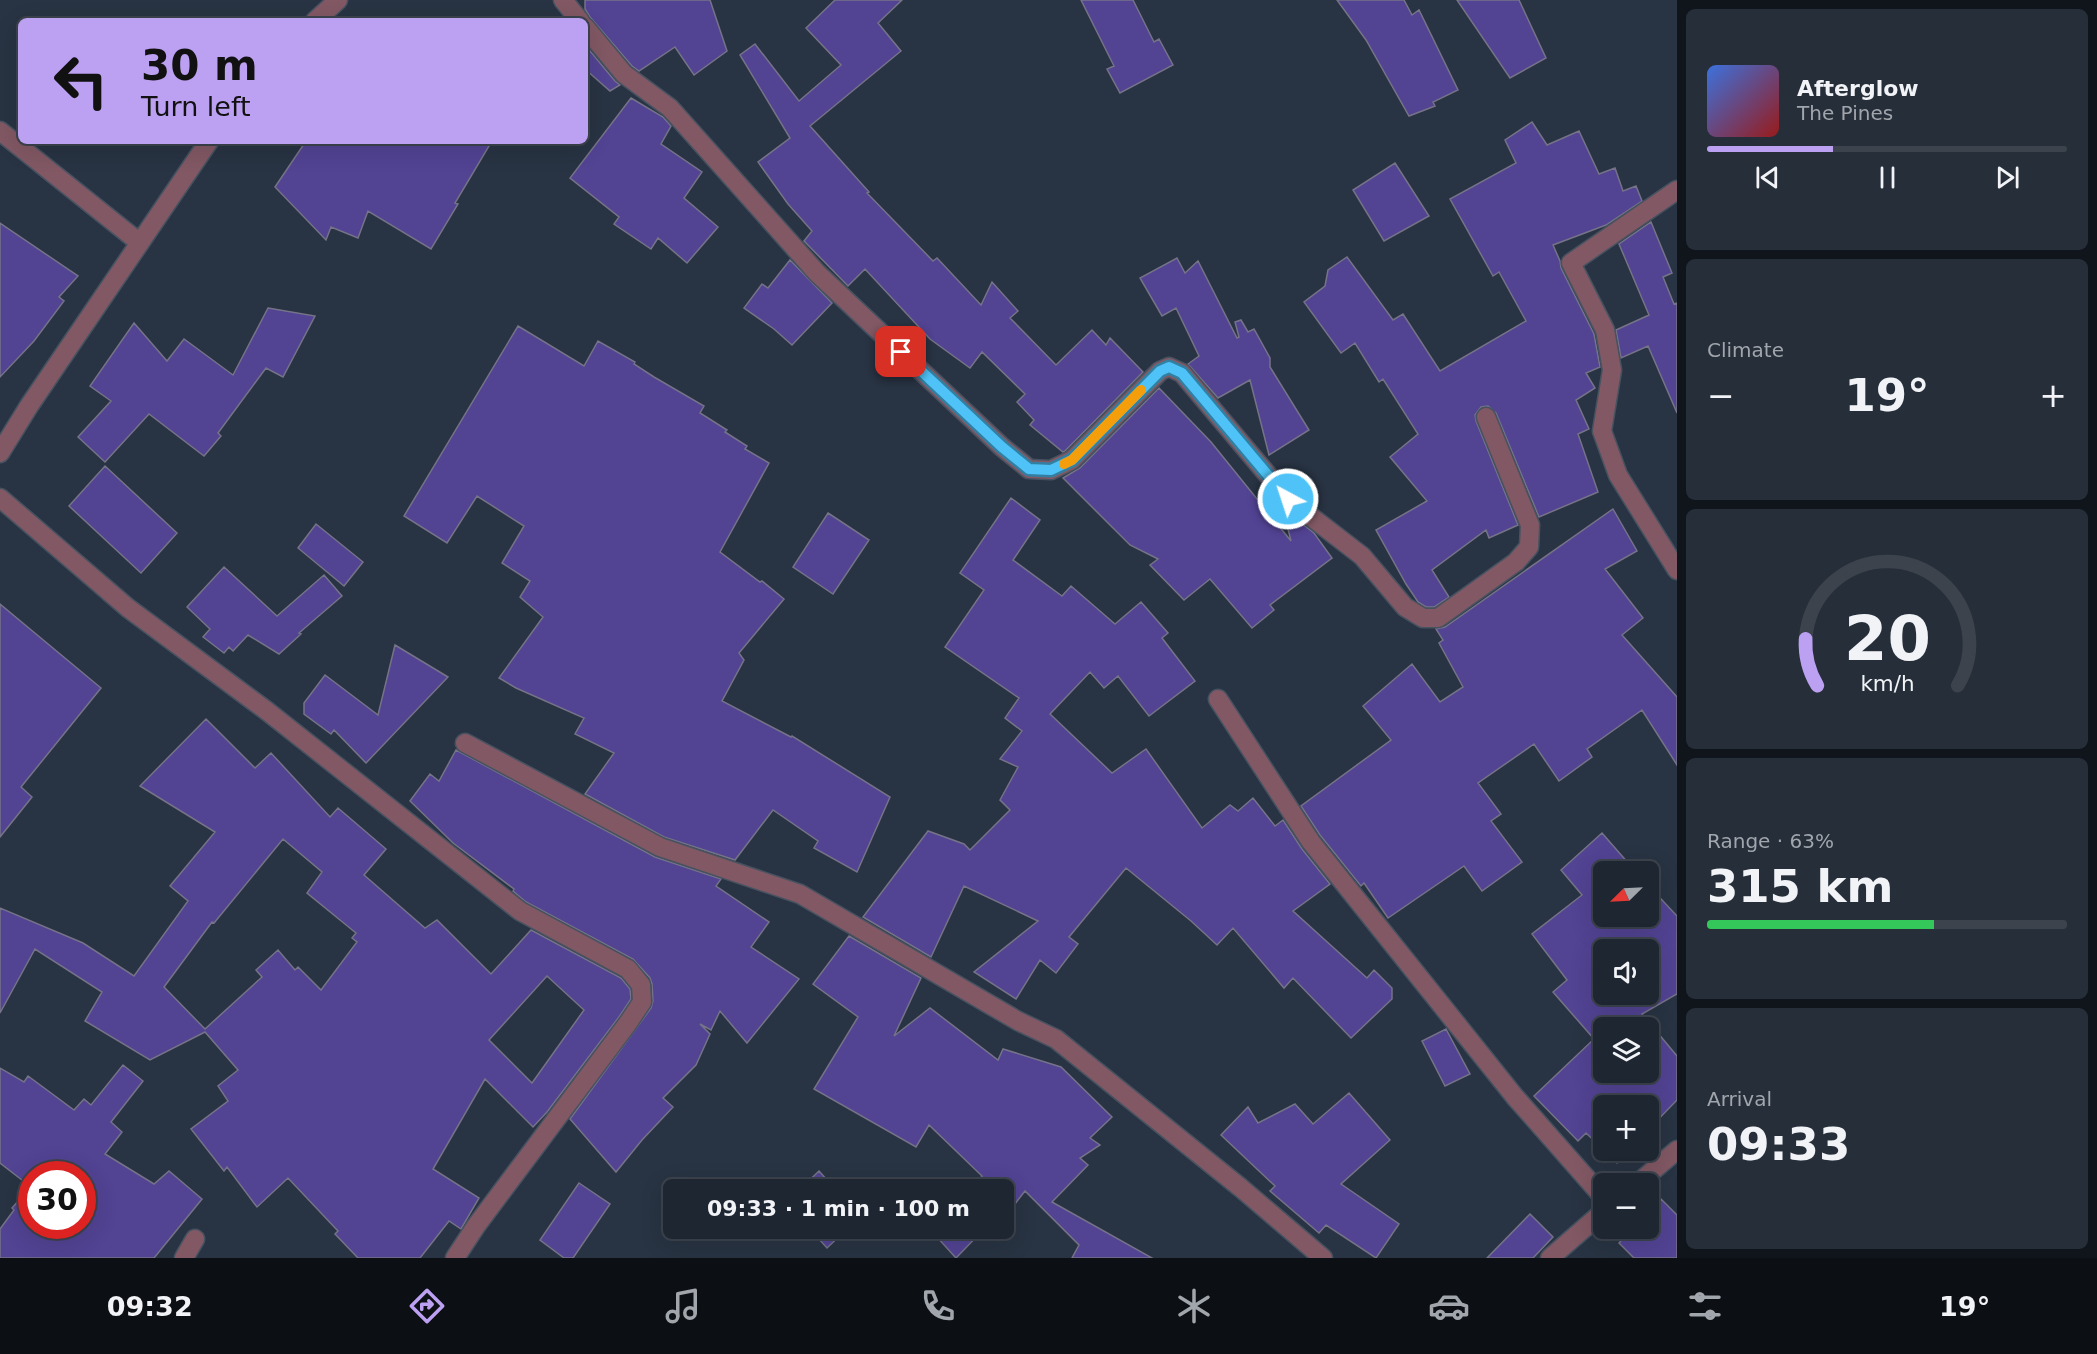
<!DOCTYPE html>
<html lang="en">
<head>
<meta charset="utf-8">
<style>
  :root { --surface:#1e2632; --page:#262e3a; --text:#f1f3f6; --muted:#a1a5ac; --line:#3c434d; --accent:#bca0f2 }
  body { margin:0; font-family:"DejaVu Sans",sans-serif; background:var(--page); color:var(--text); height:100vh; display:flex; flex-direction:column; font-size:22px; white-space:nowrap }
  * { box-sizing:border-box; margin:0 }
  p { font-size:20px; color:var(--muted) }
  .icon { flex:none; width:33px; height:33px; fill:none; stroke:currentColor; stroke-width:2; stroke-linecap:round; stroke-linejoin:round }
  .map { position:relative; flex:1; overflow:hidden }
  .panel { display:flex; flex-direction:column; gap:9px; padding:9px; background:#10151c; width:420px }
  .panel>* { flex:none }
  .hud { position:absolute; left:18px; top:18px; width:570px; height:126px; border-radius:9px; box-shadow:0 6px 24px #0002,0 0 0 2px var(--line); background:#bca0f2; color:#111; overflow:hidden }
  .needle { width:39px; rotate:246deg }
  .tools { position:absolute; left:1593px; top:861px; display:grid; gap:12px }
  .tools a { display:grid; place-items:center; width:66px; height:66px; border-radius:9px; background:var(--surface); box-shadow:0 6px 24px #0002,0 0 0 2px var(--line); font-size:30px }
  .speed { position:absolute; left:18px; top:1161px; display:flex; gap:12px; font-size:30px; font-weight:700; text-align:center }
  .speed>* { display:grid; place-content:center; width:78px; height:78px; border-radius:50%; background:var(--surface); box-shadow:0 6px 24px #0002,0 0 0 2px var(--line); line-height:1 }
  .speed .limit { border:9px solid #d22; background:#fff; color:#111 }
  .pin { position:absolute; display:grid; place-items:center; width:51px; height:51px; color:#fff; margin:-26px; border-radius:12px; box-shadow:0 3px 9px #0006 }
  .me { position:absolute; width:66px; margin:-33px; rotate:320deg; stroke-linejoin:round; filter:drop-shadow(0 0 4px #0008) }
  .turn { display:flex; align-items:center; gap:21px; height:126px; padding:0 24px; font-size:27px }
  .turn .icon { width:78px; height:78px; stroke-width:2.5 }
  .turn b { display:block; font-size:42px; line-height:51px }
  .big { font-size:45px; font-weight:800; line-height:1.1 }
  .panel .widget { flex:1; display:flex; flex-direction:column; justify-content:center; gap:9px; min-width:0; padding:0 21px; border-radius:9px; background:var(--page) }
  .panel .dial { align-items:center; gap:0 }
  .dial svg { height:156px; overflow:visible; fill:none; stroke:var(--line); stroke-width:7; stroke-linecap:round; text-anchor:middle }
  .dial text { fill:var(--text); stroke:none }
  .song { display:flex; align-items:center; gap:18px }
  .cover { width:72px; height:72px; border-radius:9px; background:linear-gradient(135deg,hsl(220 70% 55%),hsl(0 70% 35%)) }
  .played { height:6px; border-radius:3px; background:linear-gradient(90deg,var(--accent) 35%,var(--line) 35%) }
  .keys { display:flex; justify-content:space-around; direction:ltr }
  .heat { display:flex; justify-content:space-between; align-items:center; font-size:33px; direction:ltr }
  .charge { height:9px; border-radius:4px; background:linear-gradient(90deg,#34c759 63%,var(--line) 0) }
  .trip { position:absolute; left:663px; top:1179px; width:351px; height:60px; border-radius:9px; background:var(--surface); box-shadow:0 6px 24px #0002,0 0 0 2px var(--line); font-weight:800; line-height:60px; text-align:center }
  .tabs { display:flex; height:96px; justify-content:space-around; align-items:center; background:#0c0f14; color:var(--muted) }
  .tabs .icon { width:42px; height:42px }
  .tabs .active { color:var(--accent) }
  .tabs b { font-size:27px; color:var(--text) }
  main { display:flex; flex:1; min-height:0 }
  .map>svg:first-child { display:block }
</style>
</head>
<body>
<main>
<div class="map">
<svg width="1677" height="1258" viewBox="0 0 1677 1258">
  <rect width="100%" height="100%" fill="#283343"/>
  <path fill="#524393" stroke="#757388" stroke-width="1.5" fill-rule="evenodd" d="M585 0H710L727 51 694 75 675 47 639 71 632 66 590 17 585 9Z
    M835 0H902L878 23 901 51 810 126 869 192 867 193 933 261 937 258 981 305 992 282 1018 311 1010 318 1056 365 1092 330 1106 345 1110 338 1143 372 1065 451 1063 452 1030 425 1034 420 1017 402 1025 394 982 352 970 368 930 339 865 269 848 286 804 241 812 231 788 204 758 162 790 138 740 55 755 44 799 101 841 65 806 28Z
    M1081 0H1133L1154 42 1159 39 1173 65 1120 93 1107 69 1114 66Z
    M1337 0H1404L1412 15 1419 10 1458 90 1433 102 1435 106 1409 116 1366 40Z
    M1457 0H1519L1546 58 1510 78Z
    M585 45 615 81 620 85 610 91 585 69Z
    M631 98 663 117 671 126 661 144 702 172 684 198 718 227 687 263 658 238 651 249 614 224 619 217 570 178Z
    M1532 122 1547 145 1579 131 1599 174 1615 168 1623 191 1636 186 1642 201 1606 225 1553 245 1560 261 1561 268 1594 334 1600 367 1586 373 1595 388 1576 400 1589 429 1578 434 1598 492 1539 517 1496 413 1488 406 1481 407 1475 415 1476 421 1518 525 1489 538 1486 530 1432 570 1449 597 1434 607H1426L1418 602 1406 584 1376 530 1427 501 1390 457 1418 434 1383 379 1379 382 1355 343 1341 353 1304 302 1325 286 1328 270 1347 257 1393 320 1403 314 1440 371 1526 321 1499 272 1493 276 1450 199 1516 163 1505 140Z
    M306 141H492L455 203 458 204 431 249 368 211 358 238 331 227 326 240 275 187Z
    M1395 163 1429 216 1384 241 1353 190Z
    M1651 222 1672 273 1663 277 1674 304 1677 303V413L1648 346 1621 358 1616 330 1649 315 1619 244Z
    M0 223 78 276 59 297 64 301 34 341 0 377Z
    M1177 258 1185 273 1198 261 1237 338 1239 337 1235 322 1241 320 1248 332 1254 329 1270 358V367L1309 430 1269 455 1250 380 1218 398 1188 364 1199 356 1176 308 1162 316 1140 278Z
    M790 260 832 303 792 345 774 329 744 308 762 284 768 288Z
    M268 308 315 316 283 377 266 368 218 433 221 436 204 456 149 414 105 462 78 437 111 401 90 386 134 323 167 361 184 339 233 375Z
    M518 326 584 366 598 341 635 362 634 364 654 377 704 406 700 413 727 430 725 432 747 446 745 449 769 463 720 552 760 582 762 581 784 599 739 653 744 660 722 701 791 737 792 736 890 797 857 872 814 848 818 841 773 810 735 860 664 837 585 794 614 753 575 734 584 718 516 688 499 678 543 617 520 597 530 581 502 563 524 526 477 496 447 543 404 516Z
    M1159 388 1211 442 1291 541 1283 509 1314 533 1332 558 1270 605 1274 610 1252 628 1210 579 1184 600 1150 565 1158 559 1130 545 1063 478 1080 468Z
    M105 466 177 533 141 573 69 506Z
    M1011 498 1040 520 1013 560 1062 596 1071 586 1115 624 1141 602 1168 633 1162 638 1195 681 1149 716 1118 676 1104 688 1090 672 1050 714 1112 773 1146 749 1202 828 1230 805 1238 811 1253 798 1275 826 1283 820 1302 849 1330 884 1293 911 1367 978 1374 970 1392 988V999L1351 1038 1293 978 1284 988 1233 928 1217 945 1191 921 1126 868 1069 937 1078 944 1056 973 1040 960 1016 999 974 972 1038 921 964 886 931 957 863 917 928 831 964 844 970 850 1010 810 1000 800 1018 767 1000 759 1022 731 1005 718 1019 698 945 647 984 590 960 573Z
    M1613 509 1637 551 1605 569 1643 618 1622 635 1677 697V765L1642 710 1587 749 1592 757 1559 781 1534 744 1478 783 1501 814 1491 821 1522 862 1482 891 1464 866 1388 918 1364 883 1361 886 1320 835 1301 806 1391 740 1363 706 1412 664 1440 702 1463 687 1439 643 1443 640 1436 629 1445 627Z
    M828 513 869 540 833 594 793 567Z
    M316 524 363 562 344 586 298 548Z
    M224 567 277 616 324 575 342 596 299 633 301 634 279 654 248 635 233 651 229 647 224 653 203 637 210 629 187 607Z
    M0 604 101 688 21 787 32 797 0 837Z
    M395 645 448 677 366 763 334 730 331 734 304 714V703L325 675 378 715Z
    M206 719 255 768 271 753 330 817 338 808 386 849 364 875 425 928 437 920 491 974 531 930 621 978 630 989 631 999 619 1017 547 1112 533 1127 485 1079 433 1169 479 1198 461 1229 449 1221 420 1258H358L335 1234 338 1231 288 1178 257 1207 227 1167 224 1171 191 1129 228 1101 218 1086 238 1070 205 1032 150 1060 85 1021 102 992 35 949 0 1013V908L83 943 134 976 188 901 170 886 215 832 140 786ZM283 839 322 872 307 893 356 933 352 938 357 942 321 990 298 967 295 970 278 950 256 970 262 977 205 1029 164 987 212 922 214 923ZM547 976 584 1010 532 1083 489 1040Z
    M456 750 655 857 721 879 716 886 769 922 751 947 799 979 747 1043 720 1011 711 1030 700 1024 710 1034 696 1065 663 1098 673 1107 642 1140 616 1172 570 1119 651 1008 653 1001 652 984 650 978 633 959 526 902 513 891 514 889 453 843 410 801 430 774 439 781Z
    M1602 833 1636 872H1604V916H1648V885L1677 916V994L1642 1014 1677 1056V1100L1648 1130V1106H1604V1150L1586 1133 1578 1141 1534 1096 1594 1039 1553 992 1567 980 1532 934 1582 895 1561 870ZM1604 950H1648V994H1604ZM1604 1028H1648V1072H1604Z
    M849 936 921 978 894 1036 930 1008 998 1060 1003 1049 1061 1067 1112 1117 1090 1138 1100 1145 1080 1158 1088 1165 1052 1202 1152 1258H1072L1079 1245 1025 1191 1004 1218V1190H971L982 1176 929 1125 916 1147 814 1089 858 1017 813 984Z
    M1446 1029 1470 1074 1445 1086 1422 1041Z
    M123 1065 143 1081 111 1122 122 1132 105 1154 154 1184 169 1171 202 1199 154 1258H0V1229L14 1210 12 1208 31 1187 0 1163V1068L24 1082 28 1076 74 1110 84 1099 91 1105ZM32 1174H82V1226H32Z
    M1349 1093 1390 1140 1341 1184 1399 1224 1376 1258 1326 1225 1319 1233 1270 1191 1275 1186 1221 1135 1248 1107 1258 1123 1295 1104 1313 1124Z
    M1604 1150H1629L1617 1163Z
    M819 1171 836 1190H799Z
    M579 1183 610 1204 573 1258H564L540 1240Z
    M1661 1199 1677 1215V1258H1634L1619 1243 1633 1228H1648V1212Z
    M1530 1214 1553 1237 1533 1258H1487Z
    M809 1228H848L827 1248Z
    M940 1228H985L956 1258 935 1235Z"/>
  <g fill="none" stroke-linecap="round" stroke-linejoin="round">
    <g stroke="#475261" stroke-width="21">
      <path id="street" d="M563 0 580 21
        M315 21 338 0
        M585 27 624 74 670 108 817 273 1002 447 1029 469 1051 470 1072 460 1160 371 1169 367 1182 373 1288 499 1362 556 1405 607 1423 618H1438L1516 562 1529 547 1530 525 1486 417
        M0 131 140 243
        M1677 190 1571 263 1605 330 1612 370 1602 431 1618 475 1677 570
        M0 453 29 406 209 141
        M0 498 128 608 267 711 520 911 628 969 641 985 642 1002 628 1023 476 1226 455 1258
        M1218 699 1311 842 1515 1097 1604 1198
        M465 743 660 847 800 894 1018 1021 1056 1039 1241 1188 1323 1258
        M1637 1184 1677 1150
        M184 1258 195 1239
        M1550 1258 1604 1211"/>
    </g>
    <use href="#street" stroke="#815864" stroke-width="18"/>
  </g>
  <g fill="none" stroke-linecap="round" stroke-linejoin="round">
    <g stroke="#337fa1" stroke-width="15">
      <path id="route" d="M901 352 1002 447 1029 469 1051 470 1072 460 1160 371 1169 367 1182 373 1288 499"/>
    </g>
    <use href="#route" stroke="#4fc3f7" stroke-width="10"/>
    <path stroke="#f59e0b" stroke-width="10" d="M1064 464 1072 460 1141 390"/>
  </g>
</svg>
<div class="tools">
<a><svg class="needle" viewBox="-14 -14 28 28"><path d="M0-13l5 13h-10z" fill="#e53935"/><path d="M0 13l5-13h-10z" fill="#a1a5ac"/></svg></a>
<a><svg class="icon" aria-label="sound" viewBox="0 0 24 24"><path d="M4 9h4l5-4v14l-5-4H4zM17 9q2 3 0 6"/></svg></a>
<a><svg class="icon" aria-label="layers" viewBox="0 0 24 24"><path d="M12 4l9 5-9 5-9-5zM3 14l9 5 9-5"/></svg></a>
<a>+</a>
<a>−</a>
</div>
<div class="speed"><div class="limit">30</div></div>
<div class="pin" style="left:901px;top:352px;background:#d93025"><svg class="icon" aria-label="arrive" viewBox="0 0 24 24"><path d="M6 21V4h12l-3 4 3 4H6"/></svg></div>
<svg class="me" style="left:1288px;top:499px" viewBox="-20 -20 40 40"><circle r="17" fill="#4fc3f7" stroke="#fff" stroke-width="3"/><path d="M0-11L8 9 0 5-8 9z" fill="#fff"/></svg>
<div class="trip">09:33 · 1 min · 100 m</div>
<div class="hud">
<div class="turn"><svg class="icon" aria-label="left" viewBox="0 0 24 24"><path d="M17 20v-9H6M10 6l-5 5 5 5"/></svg><div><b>30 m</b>Turn left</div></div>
</div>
</div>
<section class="panel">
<div class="widget">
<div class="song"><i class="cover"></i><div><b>Afterglow</b><p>The Pines</p></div></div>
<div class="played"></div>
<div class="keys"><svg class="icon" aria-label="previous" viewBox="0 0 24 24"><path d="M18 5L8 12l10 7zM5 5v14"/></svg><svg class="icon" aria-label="pause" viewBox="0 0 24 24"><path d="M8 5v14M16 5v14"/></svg><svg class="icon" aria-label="next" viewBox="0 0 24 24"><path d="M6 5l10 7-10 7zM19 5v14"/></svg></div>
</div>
<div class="widget"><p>Climate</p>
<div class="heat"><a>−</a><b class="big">19°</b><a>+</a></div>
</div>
<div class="widget dial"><svg viewBox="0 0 100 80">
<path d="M14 69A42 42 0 1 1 86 69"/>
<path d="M14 69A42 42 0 0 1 8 45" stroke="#bca0f2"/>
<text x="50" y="56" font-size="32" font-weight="700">20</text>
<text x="50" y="72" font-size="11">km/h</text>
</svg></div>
<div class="widget"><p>Range · 63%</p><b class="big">315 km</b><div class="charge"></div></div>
<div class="widget"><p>Arrival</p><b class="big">09:33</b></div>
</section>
</main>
<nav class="tabs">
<b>09:32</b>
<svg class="icon active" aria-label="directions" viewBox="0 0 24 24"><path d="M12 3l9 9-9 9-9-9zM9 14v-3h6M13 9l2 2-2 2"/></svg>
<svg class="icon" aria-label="music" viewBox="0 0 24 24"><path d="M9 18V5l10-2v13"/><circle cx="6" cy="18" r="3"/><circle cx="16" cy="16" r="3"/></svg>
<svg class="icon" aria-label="phone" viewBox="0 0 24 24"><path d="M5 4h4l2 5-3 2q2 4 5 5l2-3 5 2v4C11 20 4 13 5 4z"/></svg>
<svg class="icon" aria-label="climate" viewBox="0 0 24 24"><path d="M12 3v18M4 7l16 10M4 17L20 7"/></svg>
<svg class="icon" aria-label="car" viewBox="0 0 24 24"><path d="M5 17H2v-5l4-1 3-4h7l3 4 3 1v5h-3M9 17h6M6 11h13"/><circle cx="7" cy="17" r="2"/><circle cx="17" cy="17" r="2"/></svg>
<svg class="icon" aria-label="filters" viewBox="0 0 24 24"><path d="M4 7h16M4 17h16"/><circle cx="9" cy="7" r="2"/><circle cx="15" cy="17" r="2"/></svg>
<b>19°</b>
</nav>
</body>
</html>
